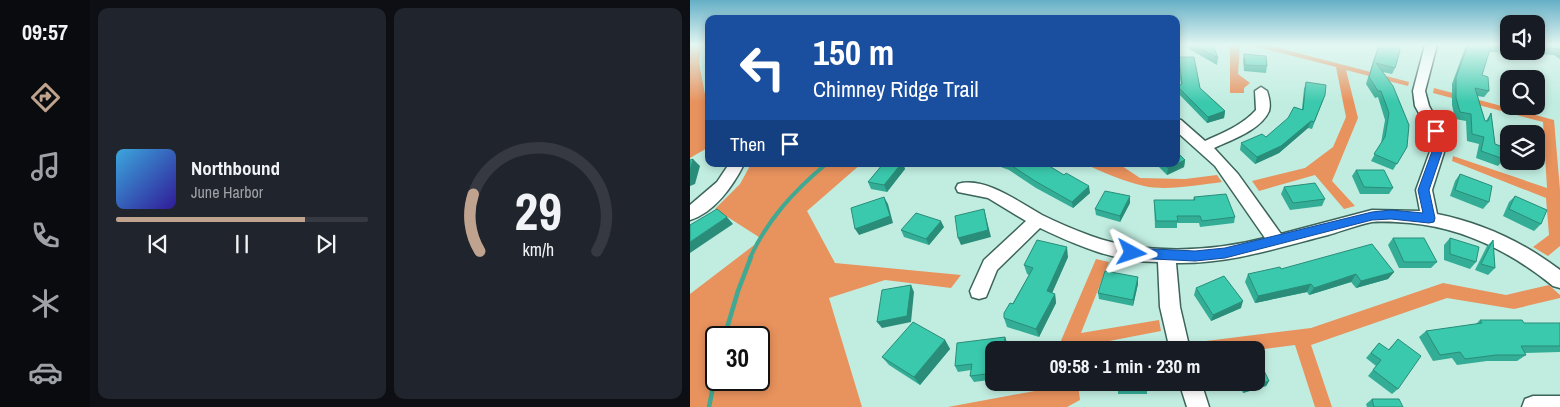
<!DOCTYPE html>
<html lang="en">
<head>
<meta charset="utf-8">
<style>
  :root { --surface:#171b24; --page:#20242c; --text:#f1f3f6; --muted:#9ea1a6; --line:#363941; --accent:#c0a38f }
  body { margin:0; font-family:"Archivo Narrow",sans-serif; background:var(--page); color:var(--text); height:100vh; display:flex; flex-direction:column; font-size:19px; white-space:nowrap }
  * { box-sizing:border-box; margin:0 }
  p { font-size:16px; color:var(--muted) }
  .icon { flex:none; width:28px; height:28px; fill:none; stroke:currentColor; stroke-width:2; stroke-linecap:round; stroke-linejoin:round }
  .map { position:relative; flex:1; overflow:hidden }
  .panel { display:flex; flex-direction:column; gap:8px; padding:8px; background:#0d0f14; width:600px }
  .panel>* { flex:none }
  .guide { position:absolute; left:15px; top:15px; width:475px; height:152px; border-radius:10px; box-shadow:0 2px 8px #0003; background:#1a4fa0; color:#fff; overflow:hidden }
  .fabs { position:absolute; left:810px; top:15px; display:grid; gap:10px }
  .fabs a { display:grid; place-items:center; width:45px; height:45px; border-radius:10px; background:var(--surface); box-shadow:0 2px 8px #0003; font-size:25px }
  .speed { position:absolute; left:15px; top:326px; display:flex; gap:10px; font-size:25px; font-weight:700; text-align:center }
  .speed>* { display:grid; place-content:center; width:65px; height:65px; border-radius:50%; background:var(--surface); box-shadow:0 2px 8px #0003; line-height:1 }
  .speed .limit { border:2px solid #111; border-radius:8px; background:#fff; color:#111 }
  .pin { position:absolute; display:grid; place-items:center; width:42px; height:42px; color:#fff; margin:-21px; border-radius:10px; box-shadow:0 2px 8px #0006 }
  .me { position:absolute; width:55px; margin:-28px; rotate:95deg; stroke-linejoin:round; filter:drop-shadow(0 0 4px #0008) }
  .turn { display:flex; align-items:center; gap:18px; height:105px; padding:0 25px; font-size:22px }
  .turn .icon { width:65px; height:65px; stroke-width:2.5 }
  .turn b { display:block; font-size:35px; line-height:42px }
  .then { display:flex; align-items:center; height:48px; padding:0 25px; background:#0003; gap:10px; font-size:19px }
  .panel .card { flex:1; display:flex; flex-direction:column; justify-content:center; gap:8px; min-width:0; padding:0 18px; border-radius:10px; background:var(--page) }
  .panel .dial { align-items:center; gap:0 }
  .dial svg { height:130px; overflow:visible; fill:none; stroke:var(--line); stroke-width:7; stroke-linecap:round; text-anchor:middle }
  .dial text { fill:var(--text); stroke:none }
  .song { display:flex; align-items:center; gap:15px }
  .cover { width:60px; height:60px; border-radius:8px; background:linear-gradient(135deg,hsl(200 70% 55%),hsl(250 70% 35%)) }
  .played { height:5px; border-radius:2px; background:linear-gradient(90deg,var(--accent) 75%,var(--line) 75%) }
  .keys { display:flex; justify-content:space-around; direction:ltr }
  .panel .tiles { flex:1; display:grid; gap:8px; grid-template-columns:repeat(2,1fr) }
  .trip { position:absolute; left:295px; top:341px; width:280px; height:50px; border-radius:10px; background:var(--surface); box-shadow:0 2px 8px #0003; font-weight:700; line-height:50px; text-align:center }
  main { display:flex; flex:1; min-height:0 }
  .menu { display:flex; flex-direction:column; width:90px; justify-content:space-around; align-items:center; background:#090b0e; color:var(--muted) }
  .menu .icon { width:35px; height:35px }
  .menu .active { color:var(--accent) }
  .menu b { font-size:22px; color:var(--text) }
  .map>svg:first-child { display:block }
</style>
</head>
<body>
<main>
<nav class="menu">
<b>09:57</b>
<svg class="icon active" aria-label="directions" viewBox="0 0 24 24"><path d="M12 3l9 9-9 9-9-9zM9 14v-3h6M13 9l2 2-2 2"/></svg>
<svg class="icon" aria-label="music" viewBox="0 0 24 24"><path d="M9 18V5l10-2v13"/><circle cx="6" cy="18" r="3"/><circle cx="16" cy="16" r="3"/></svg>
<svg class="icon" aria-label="phone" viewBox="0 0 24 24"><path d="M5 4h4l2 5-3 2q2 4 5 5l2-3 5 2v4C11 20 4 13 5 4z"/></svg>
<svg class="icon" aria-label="climate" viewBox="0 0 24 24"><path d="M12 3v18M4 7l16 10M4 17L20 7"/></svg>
<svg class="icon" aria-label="car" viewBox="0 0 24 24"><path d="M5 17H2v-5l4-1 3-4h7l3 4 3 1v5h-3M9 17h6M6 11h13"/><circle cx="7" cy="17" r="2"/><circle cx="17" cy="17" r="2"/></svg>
</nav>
<section class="panel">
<div class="tiles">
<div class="card">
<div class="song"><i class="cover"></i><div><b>Northbound</b><p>June Harbor</p></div></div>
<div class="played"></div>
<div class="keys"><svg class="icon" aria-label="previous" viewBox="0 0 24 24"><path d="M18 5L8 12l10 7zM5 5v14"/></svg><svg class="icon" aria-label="pause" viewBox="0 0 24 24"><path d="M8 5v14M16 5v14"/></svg><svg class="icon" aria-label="next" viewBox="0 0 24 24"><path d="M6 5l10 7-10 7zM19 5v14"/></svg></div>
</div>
<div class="card dial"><svg viewBox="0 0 100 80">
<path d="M14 69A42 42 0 1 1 86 69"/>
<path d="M14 69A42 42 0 0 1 10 34" stroke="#c0a38f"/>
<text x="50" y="56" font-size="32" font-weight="700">29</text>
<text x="50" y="72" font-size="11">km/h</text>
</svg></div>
</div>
</section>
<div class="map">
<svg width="870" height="407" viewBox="0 0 870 407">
  <rect width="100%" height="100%" fill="#c1ede1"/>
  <path fill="#aee4d6" d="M0 45H19V141Z"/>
  <path fill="#e8925d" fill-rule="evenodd" d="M0 45H11L9 63 19 115V147L0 158Z
    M540 45H550L548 74 560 83 554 88V93H540Z
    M559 45H577L719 82 718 86 656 70 668 118 642 181 665 206 654 209 625 175 569 191 562 181 615 168 643 147 656 117 646 67Z
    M744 88 864 120 870 190V246L858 256 843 247 859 235 856 198 762 161 763 156 857 188 853 122 743 93Z
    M61 164H171L117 211 145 263 271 275 261 288 195 280 139 298 172 407H0V294L72 239 25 209 50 184ZM26 338H69V380H26Z
    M395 164H429L450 178 495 179 527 175 532 182C509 185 476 191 454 186 433 181 414 173 395 164Z
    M406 259 419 262 391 333 469 320 471 331 383 348V350H367Z
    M753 283 816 295 859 285 870 295V298L824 309 757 298 621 345 642 407H625L605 345 566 350H511L508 342 621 328Z
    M354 383H388L390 400 377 407H258L350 390Z"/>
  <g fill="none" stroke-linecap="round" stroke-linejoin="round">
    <path stroke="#41a892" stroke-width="4" d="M60 258C77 220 104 191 136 164"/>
    <path stroke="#41a892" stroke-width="4.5" d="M34 338 48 291 61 257
      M19 407 26 372"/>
    <g stroke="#3c645a" stroke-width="3">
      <path id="minor" d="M735 45H747L735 91 739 106 755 135 756 146 742 190 747 214C792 223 833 242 870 270V288L863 286C821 252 774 228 720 223 707 222 694 221 682 222 667 225 652 231 638 235 587 248 539 264 486 263L490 307 500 350H480L470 307 468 262C425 262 388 246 350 228L307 270 296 297 289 299 282 297 280 291 294 260 336 221 298 198 268 192 266 188 268 184C295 176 330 203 352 215 368 223 385 230 401 236 453 255 522 252 575 238L525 166 486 131V119L491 120 515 141C532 133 553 125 566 110L565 91 571 87 577 91C579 97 581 104 579 111 571 130 541 140 524 148L548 174 591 234 682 210 730 211 726 190 742 146 741 135 725 106 723 91Z
        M39 164H54C43 186 24 213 0 220V205L27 182Z
        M489 382H511L519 407H497Z
        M843 396H870V407H832L835 399Z"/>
    </g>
    <use href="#minor" fill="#fff" fill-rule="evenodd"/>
  </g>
  <path fill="#33ad95" d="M492 45H523L528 58 527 65Z
    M687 45H709L705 68 702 74 693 72 717 147 703 170 681 161 691 143 695 120 688 97 685 98 676 84 687 49Z
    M776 45H819V51H846V45H870V59L864 55 799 52 792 75 799 91 794 97 787 96 795 121H796L801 113 805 144 814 159 808 166 786 158 789 144 777 141 776 121 765 119 762 105V84Z
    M554 54 577 66 576 73 554 71 553 60Z
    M489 57 510 88 535 111 534 118 517 123 487 92V86L491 85 488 64Z
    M616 82 635 95 622 129 618 128 589 153 565 164 550 150 551 143 576 137 612 109 614 89Z
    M495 160 494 167 477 175 466 164H486Z
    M193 164H213L215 169 197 192 181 189 178 182Z
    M303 164H356L400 193 383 208 346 188 319 170Z
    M666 170 703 188 699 194H670L662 176Z
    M770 174 799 202 793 209 760 196 765 181Z
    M594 187 635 199 632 206 600 210 591 194Z
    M825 196 851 224 844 231 813 216 819 202Z
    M504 197 545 217 544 223 510 227 509 223H487V228H465L464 200H503Z
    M440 203 430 222 406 215 405 209Z
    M254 227 239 245 214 237 211 230Z
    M703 238 747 262 741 268H709L698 245Z
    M760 238 786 262 780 269 754 260V245Z
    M803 240 805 268 798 275 785 270 797 246Z
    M378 257 362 293 365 294 366 303 349 337 317 327 314 318 339 275 337 274 334 265Z
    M591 269 704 272 698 279 666 288 661 282 619 295 617 292 565 303 555 282 558 274Z
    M448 277V284L443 306 409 299 408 293Z
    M506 288 551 308 521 321 504 295Z
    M790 320 834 323H870V352L835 353 836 355 827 361H797L767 365 762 358 743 361 729 337 736 331 786 324Z
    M315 337 317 343 304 350V364H300L299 380 284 382 280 376 281 370 268 372 265 366Z
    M708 339V389L702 394 678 376 686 366 676 358 689 343 698 350Z
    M255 340 260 349 230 385 199 365 192 357Z
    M579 381 576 386 553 393 548 382H566Z
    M428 382 457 389V394H428Z
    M682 399 713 407H677L676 404Z"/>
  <path fill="#298d79" d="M535 111 534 118 517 123 518 117Z
    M621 121 618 128 589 153 565 164 567 157Z
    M3 159 10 166 5 184 0 186V171Z
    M495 160 494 167 477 175 478 168Z
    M211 164H213L215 169 197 192 194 185Z
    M399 186 400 193 383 208 382 202Z
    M440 196V203L430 222V216Z
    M194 197 198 204 203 223 169 235 165 229Z
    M294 209 301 237 271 245 268 238Z
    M37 217 43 224 0 253V242Z
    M251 221 254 227 239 245 236 239Z
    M377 247 378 257 359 300 357 291Z
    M704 272 698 279 666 288 671 281Z
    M666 274 661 282 619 295 624 288Z
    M448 277V284L443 306V300Z
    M621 284 617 292 565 303 568 296Z
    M221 285 224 292 221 322 192 328 187 322Z
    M365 294 366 303 349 337 346 329Z
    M553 301 551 308 521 321 523 315Z
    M315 337 317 343V350H314Z
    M255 340 260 349 230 385 224 377Z
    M297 359 300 364 299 380 296 374Z
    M579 381 576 386 553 393 556 388Z"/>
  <path fill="#3bc9ad" stroke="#298d79" d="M504 45H523L528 58Z
    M689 45H709L710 51 705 68 686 63 703 86 719 125 717 147 707 164 684 154 695 137 699 113 691 91H688L679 77Z
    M778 45H819V46H801L792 75 798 77 799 91 785 88 795 121H798L801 113 805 144 816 148 814 159 791 151 794 137 782 134 781 114 770 112 766 98V77Z
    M846 45H870V49L846 47Z
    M554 54 576 56 577 66 555 65Z
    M489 57H504L510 88 535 111 518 117 487 86 492 84Z
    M616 82 636 85 635 95 624 122 621 121 591 146 567 157 551 143 572 134 576 137 598 118 604 107 613 110Z
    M486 151 495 160 478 168 474 164H486Z
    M3 159 0 171V160Z
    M193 164H211L194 185 178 182Z
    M319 164H356L374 175 376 173 399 186 382 202 345 181Z
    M666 170H694L703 188 674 187Z
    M770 174 802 186 799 202 765 190Z
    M625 183 635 199 603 203 594 187Z
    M415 191 440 196 430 216 405 209Z
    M536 194 545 217 512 221 510 216H487L488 221H466L464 200H505L504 197Z
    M825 196 857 210 851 224 819 209Z
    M194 197 200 216 165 229 161 208Z
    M27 209 37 217 0 242V225Z
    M294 209 298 230 268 238 265 216Z
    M226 213 251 221 236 239 211 230Z
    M703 238H734L747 262H714Z
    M760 238 789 247 786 262 760 254Z
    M347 240 377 247 357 291 365 294 346 329 314 318V313L320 303 323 304 343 268 334 265Z
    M803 240 805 268 791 264Z
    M682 244 704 272 671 281 666 274 624 288 621 284 568 296 558 274 590 267 591 269Z
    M415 271 448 277 443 300 408 293Z
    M534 276 553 301 523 315 506 288Z
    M221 285 217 316 187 322 192 290Z
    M790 320H832L834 323H870V346H831L836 355H806L775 359 770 352 750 355 736 331 792 323Z
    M223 322 255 340 224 377 192 357Z
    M315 337 314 350H304V358L297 359 296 374 280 376 282 364 265 366 267 343Z
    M708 339 731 356 708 389 683 370 691 360 681 353 689 343 699 350Z
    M429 344H456V350H429Z
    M566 354 579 381 556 388 553 382H566Z
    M428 382H457V389H428Z
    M682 399H709L713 407H684Z"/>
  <linearGradient id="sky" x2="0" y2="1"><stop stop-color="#65afc6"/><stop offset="0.44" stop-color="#e3f7f2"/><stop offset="1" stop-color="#e3f7f2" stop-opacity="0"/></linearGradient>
  <rect width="870" height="102" fill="url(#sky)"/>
  <path fill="#1a73e8" stroke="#114b97" d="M746 127 751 131 754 146 739 190 745 218 744 222 739 223 701 219 682 220 535 258 505 261 442 258 437 256 436 253 437 249 442 248 505 251 535 248 682 212 701 210 733 213 728 190 744 146 742 131Z"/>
</svg>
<div class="fabs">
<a><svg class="icon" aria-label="sound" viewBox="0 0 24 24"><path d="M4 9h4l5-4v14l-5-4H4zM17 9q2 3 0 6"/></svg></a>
<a><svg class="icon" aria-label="search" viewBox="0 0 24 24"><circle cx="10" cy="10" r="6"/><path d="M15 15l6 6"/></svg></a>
<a><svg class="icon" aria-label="layers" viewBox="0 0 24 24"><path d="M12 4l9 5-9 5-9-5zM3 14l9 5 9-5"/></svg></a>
</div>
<div class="speed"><div class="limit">30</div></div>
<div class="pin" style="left:746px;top:131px;background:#d93025"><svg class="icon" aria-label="arrive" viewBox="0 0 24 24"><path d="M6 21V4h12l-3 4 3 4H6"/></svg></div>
<svg class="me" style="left:442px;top:253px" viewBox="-20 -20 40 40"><path d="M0-17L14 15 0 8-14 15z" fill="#1a73e8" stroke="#fff" stroke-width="4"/></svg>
<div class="trip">09:58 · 1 min · 230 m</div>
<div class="guide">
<div class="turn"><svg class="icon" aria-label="left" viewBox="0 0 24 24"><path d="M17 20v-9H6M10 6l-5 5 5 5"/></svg><div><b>150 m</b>Chimney Ridge Trail</div></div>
<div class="then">Then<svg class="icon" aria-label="arrive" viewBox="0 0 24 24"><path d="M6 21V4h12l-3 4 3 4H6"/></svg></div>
</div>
</div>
</main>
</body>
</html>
